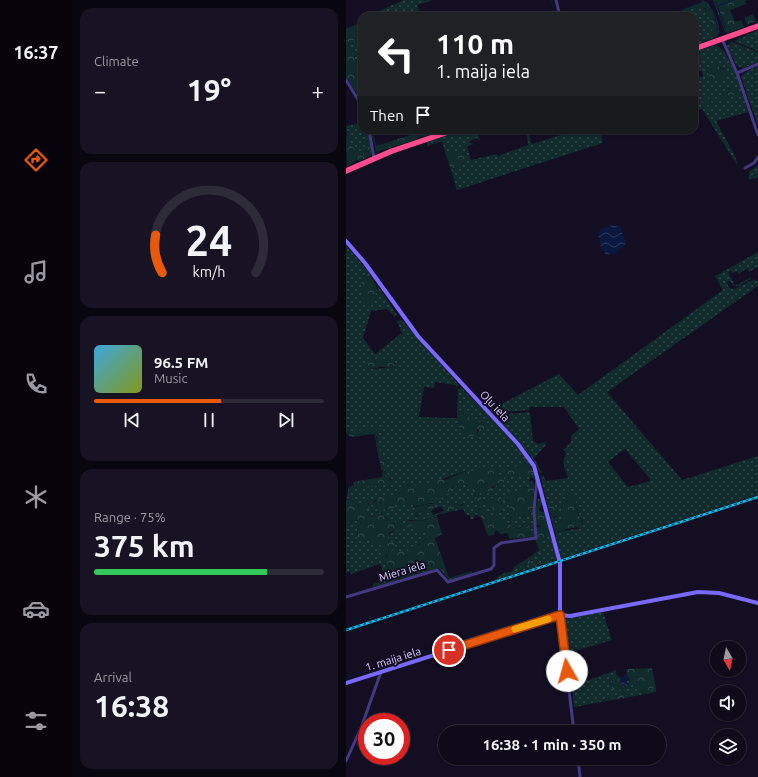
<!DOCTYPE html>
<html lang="en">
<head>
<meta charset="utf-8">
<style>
  :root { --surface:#0e0a1a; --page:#171323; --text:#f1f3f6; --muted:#9b9aa2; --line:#2e2b39; --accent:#ea580c }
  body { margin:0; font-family:Ubuntu,sans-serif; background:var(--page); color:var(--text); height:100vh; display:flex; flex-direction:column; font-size:15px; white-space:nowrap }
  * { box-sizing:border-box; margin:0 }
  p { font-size:13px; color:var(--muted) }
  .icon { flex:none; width:22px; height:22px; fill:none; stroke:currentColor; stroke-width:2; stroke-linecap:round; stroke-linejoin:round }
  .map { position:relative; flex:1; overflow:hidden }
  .panel { display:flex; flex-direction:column; gap:8px; padding:8px; background:#08060e; width:274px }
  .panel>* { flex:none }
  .top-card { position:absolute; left:12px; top:12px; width:340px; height:122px; border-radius:12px; box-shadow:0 1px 3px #0004,0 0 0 1px var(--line); background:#202124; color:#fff; overflow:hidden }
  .needle { width:26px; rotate:171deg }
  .buttons { position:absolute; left:364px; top:641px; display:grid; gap:8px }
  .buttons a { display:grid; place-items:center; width:36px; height:36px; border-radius:50%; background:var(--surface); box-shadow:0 1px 3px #0004,0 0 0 1px var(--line); font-size:20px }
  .speed { position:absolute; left:12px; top:713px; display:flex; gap:8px; font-size:20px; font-weight:700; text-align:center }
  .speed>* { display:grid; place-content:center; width:52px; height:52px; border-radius:50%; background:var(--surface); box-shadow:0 1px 3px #0004,0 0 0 1px var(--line); line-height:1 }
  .speed .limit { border:6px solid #d22; background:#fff; color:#111 }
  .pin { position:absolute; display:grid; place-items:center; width:34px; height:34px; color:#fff; margin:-17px; border:2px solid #fff; border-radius:50%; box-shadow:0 1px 4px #0007 }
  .me { position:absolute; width:44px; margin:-22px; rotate:353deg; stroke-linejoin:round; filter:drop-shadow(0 0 3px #0008) }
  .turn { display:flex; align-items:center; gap:14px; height:84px; padding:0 12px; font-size:18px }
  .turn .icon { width:52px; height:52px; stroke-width:2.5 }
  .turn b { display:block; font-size:28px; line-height:34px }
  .then { display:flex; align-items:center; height:38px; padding:0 12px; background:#0003; gap:8px; font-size:15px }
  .big { font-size:30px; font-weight:600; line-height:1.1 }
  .panel .tile { flex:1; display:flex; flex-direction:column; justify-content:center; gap:6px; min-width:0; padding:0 14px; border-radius:12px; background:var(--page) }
  .panel .dial { align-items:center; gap:0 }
  .dial svg { height:104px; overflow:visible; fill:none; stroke:var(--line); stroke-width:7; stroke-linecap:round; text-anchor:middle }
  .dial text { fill:var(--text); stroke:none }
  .song { display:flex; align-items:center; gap:12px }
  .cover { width:48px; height:48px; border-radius:6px; background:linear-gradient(135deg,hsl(200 70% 55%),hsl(70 70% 35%)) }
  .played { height:4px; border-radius:2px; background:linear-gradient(90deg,var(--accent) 55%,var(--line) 55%) }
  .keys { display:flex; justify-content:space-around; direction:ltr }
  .heat { display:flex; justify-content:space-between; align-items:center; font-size:22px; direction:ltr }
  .charge { height:6px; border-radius:3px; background:linear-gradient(90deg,#34c759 75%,var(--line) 0) }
  .trip { position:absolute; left:92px; top:725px; width:228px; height:40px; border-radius:20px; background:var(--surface); box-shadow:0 1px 3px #0004,0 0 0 1px var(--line); font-weight:600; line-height:40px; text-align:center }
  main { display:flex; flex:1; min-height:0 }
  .tabs { display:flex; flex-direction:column; width:72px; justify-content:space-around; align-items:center; background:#06040a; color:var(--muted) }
  .tabs .icon { width:28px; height:28px }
  .tabs .on { color:var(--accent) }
  .tabs b { font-size:18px; color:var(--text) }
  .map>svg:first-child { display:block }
</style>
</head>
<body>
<main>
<nav class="tabs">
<b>16:37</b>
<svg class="icon on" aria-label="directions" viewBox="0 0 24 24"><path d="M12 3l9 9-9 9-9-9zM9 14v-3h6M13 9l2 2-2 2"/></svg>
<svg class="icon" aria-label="music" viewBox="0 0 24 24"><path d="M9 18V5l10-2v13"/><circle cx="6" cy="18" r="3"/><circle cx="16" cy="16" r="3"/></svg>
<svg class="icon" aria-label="phone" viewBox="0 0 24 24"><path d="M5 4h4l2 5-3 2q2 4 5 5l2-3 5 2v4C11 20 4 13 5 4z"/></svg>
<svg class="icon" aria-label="climate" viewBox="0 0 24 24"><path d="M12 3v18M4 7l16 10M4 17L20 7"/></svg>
<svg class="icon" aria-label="car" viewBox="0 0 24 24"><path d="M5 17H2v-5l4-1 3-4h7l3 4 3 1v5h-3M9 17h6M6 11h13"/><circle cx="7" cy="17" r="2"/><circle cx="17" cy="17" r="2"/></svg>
<svg class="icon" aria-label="filters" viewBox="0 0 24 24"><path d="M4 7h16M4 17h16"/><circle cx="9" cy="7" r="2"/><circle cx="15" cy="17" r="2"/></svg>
</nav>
<section class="panel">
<div class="tile"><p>Climate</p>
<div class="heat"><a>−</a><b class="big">19°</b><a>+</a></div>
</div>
<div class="tile dial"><svg viewBox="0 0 100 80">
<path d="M14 69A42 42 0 1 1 86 69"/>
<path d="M14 69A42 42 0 0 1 9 40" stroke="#ea580c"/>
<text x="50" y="56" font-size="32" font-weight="700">24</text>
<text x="50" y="72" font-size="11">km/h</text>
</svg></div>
<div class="tile">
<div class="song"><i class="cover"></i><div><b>96.5 FM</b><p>Music</p></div></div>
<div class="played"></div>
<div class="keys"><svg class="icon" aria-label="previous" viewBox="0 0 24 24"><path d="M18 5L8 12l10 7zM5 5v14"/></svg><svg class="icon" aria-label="pause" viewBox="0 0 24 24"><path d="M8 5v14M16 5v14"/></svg><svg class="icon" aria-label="next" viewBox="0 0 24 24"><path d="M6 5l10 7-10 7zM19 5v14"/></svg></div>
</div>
<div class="tile"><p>Range · 75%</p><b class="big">375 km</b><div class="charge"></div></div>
<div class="tile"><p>Arrival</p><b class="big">16:38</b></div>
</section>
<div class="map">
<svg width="412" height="777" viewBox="0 0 412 777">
  <defs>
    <pattern id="green-dots" width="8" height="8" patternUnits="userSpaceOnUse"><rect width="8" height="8" fill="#112a2c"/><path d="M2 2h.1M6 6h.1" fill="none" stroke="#33484c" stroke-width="1.8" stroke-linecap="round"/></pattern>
    <pattern id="forest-crowns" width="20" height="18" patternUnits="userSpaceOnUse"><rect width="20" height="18" fill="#112a2c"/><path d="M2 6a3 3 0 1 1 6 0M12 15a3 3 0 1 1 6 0" fill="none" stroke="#33484c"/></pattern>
    <pattern id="water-waves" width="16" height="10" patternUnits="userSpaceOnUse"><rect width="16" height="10" fill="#0a183f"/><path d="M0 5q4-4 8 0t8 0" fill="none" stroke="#2d395c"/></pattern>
  </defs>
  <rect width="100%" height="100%" fill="#130e22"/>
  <path fill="url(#green-dots)" fill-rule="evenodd" d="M57 0H87L71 5 75 16H23Z
    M350 7H356C364 13 366 24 367 33L372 36 348 46V16H319L335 10V13H340L344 9Z
    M412 30V51L388 41Z
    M16 35V72L5 53 2 43 7 39Z
    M386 42 412 52V62L397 68 391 66 380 46Z
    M370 45C386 52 397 95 402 112L370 121 389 156 393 168 356 109 348 112V74L356 77 357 75 356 71H348V52ZM371 65 378 69 377 77 364 79 362 75 364 68ZM382 88 392 93 385 94V97L380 95 377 99Z
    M412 66V126L395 77 398 73Z
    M16 123V130H22L23 137 18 155C5 153 0 136 0 126Z
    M117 130H132L134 141 130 138 123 142 128 144 121 146 125 160 151 154 152 156 182 145 181 135 178 130H181L186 144 231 130H254L257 143 111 190 105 170 118 164 120 155 113 152H99L96 141 82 146 80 142Z
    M412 165V177L403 180V172Z
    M0 245 22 271 15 283 18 299 25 300 31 292 32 286 51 315 49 317 41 309 25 311 17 338 29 354 56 333 51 321 56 320 113 385 111 388 109 385 89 382 88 388 78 387 73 417 106 418 111 420 116 428 113 431 123 437 122 436H131L133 429 139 427 136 422 129 424 114 410 111 411 112 389 115 387C139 413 170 438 187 469L182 465 159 468 161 476 174 475 188 472 189 480 185 477 183 480 188 483V487L175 488V491H177L172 497 164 491 159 492 164 496 161 500 164 503 163 507H166L164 510 166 514 162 517 168 518 170 514 179 517 185 515 183 511H187L188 530 184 534 181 532 179 522 174 528 171 529 162 523 151 520 148 517 140 516 141 513 132 510 135 518 129 514 128 519H124V515H120L117 509 91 515V517L75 521 63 520 60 524H68L75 532H82L83 537 68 548 66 547 62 553H50L45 550 46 547 41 536 54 527 56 524 43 523 41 518 35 514 24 517 19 512 23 504 22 500 14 506 1 498 0 500 3 487 7 486 15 488C26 482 34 489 45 479L37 469 35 471V468L40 462 35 457 36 453 31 449 30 442H32L29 429 0 433ZM35 359 48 364 49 367 23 369 21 365ZM135 469H150L157 481 140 493 135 484 133 496H130L127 490 119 484 110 485 99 495V497C91 494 90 499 85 502L48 503 44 509 41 507 37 510 32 508 27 503 29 500 52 495 53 488H57L62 484 67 487 76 484 80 485 122 470 124 474H128ZM142 499 156 500V512L145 511 146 507 141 504 143 503 139 502ZM114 501 117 504 116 506 101 508 103 503 108 505ZM86 503 89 504 84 509 71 512 73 516 70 517 67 509 65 507ZM95 506 98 511 87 515 85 510Z
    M412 252V267L403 272 401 268 393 274 391 271 386 273 385 271 382 272 389 286 405 277V279L393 286H388L384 281 381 282 383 288 388 289 409 279 410 281 412 280V286L261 392 336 480 412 456V495L215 559 209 532 236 528 237 524 230 506V497L228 495 221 496 217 509 218 518 212 523V525H207L205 519 211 516 209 509 202 506 194 476 197 475 200 481 222 478 217 462 220 454 218 449 225 442V436L233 429 218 407H183V410L146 413 144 410 213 374 232 395 377 290 369 276ZM279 449 304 479V481L282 487 262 462Z
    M184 412 187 441 192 444 199 442 200 445 188 458 196 473H194L184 455 149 416 158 414Z
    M8 520 16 522 12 528 11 535 13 538 17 539 19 536 21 540 34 539 41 554 40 557C45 565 45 573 48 581L9 593 27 587V584L41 580 34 564 5 574 4 571 0 573V523Z
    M204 533 211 560 148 581C152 575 160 572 166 571L168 567 182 565 185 561V556L192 555 195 547V538L202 536Z
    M257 612 266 640 222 653 218 621 221 618Z
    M270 670V674L275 678 274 682 266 680 267 689 274 690 282 679 298 692 310 688V692L284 697 275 694 266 698 259 699 255 702 228 707 226 686Z"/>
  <path fill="url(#forest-crowns)" d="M355 0C366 0 377 29 372 36L367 35 364 19 359 8C352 6 343 8 339 14L335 13V10L355 2Z
    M367 0H402L399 1 400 4 384 10 389 22 395 20 398 27 382 33 379 32Z
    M407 14 410 21 401 25 398 18Z
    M16 22V37L12 39 16 43V46L11 47 8 44 9 38 7 41 2 43C5 54 12 61 14 72H16V100L0 78V29Z
    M354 54 358 55V61L353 66 350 65 348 56Z
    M371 65 379 71V74L377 76 379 78V81L370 78 369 81 366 82 362 75 364 67Z
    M385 87 394 93V95L392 97 386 94 385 97 381 95 379 101H377L379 90 380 88 384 89Z
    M362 95V100H366L365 102H367L363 106 354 101 356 96 360 98Z
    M25 130H27L30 146 80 130 83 134 78 137 75 136 70 140 30 152Z
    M0 136 4 137 5 140 4 143 8 149 18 155 20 151 19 143 23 137 26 155 14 161 11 160 1 167Z
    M99 152H113L120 155 121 163 105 170Z
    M22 271 32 289 28 298 25 300V305L19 306 15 283Z
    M34 358 48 364 50 367H34L24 369 21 367 22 363 29 359 32 360Z
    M114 410 125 420H128L129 424 137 422 140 425 138 429H132L131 436H122L125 440 121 441 120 436 112 432V430L116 428 113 426 111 420 106 418H111V411Z
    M29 429 32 431 30 438 32 441 30 442 28 434 6 437 0 434 7 431Z
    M33 448 40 462 36 468H35L31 449Z
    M182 465 188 472C178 475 170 477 160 476L157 470 159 468Z
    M137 468 151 469 153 474 158 475V482L146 487 147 490 138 493 135 485 136 491 132 495 135 496V502L133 504 131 503 130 495 126 492 127 490 119 484 107 487 102 494 99 495 100 499H96L95 496 90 497 89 502 72 504 48 503 47 508 43 509 41 507 37 511 30 509 27 503 37 496 52 495 50 492 53 488H56L62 484 67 487 77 483 80 485 93 479 99 480 122 470 125 474H128L130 470Z
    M37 469 40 474 42 473V475L44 477 42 483 27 487 24 485 20 488 16 487 13 489 8 487 7 482 36 477Z
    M184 486 188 487 187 511H183L185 516 180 517 170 514 167 520 163 519 162 517 166 514V512L164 514 162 512 165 508 163 507 164 503 161 498 164 496 158 491 163 490 172 497 173 493 177 491H173V488H181Z
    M222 493 230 495V506L237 526 236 529 230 527 209 532 207 525H212V523L218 518 217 509 215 508 218 506Z
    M4 497 13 506 17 503 19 499 22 500 23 508 19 512 24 517H27L30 513 33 516 35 512V515L39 514C39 520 44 523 49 524L50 521 54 520 57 525 56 528 45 532 41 536 43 541 49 543 45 549 50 553 58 550 62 553 63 545 68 548 83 537 82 532H75L68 527V525L61 526 60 524 62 521H74L91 517 96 534 89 538 103 578 126 571V573L103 580 95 570 91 568 48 581 44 573V563L37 559 38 556 41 557V554L38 551 34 539 30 544 23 540 20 541 19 536 16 542 9 536 12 535V528L16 522 8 520 0 523V500Z
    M149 498 159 500 155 503 158 506 154 513 145 511 146 507H142L140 504 142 503 138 501 142 499Z
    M192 499H195L196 504 193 510 199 513 204 533 202 537 195 538 196 551 189 556 186 555 193 550 189 540 169 542 190 539 191 528 195 526 190 524 189 512Z
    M116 500 118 503 115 505 117 507 100 510 101 504 105 503 108 505Z
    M83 504H89L87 508 79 510V513L76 511 71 512 72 517 68 514 67 509 64 508Z
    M136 505 141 512 140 516H151V520L157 521 171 529 175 528 180 521 183 525 181 532 184 534 186 530H188V537L164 539 161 533 155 534 150 530 148 535 142 536 132 509 133 506Z
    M202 506 208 507 212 514 205 519Z
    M185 556 184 564 169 568 168 567Z
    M306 668 310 688C306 689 304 692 300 692 290 691 280 678 280 669Z
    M271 677 277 685 274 690 269 691C263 686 265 681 271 677Z
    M276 692 284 697 255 702 259 699 266 698 268 694 271 696Z"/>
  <path fill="url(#water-waves)" d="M266 225 274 226 280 244 270 253 260 255 255 248 252 233 254 230Z
    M278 674 282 677 280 681 283 685 279 687 274 682Z"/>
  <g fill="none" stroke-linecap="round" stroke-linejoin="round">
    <path stroke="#0a183f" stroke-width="1" d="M205 0 210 16
      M359 0C367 6 373 25 372 35
      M369 0 379 28
      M372 6 387 0
      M319 16 356 2 355 0
      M0 678 209 610"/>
    <path stroke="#433981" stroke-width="3" d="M210 0 214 16
      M376 39 391 73 412 135
      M391 73 412 64
      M0 80 16 106
      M23 130 28 158
      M399 168 408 163 412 157
      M0 597 91 570 102 582 145 569 148 565V548L155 543 190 538 188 511 191 478
      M214 615 228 732
      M232 758 234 777
      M0 761 15 728 35 672"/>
    <path stroke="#7b68fd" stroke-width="4" d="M0 241 19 263 72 336 172 444 188 466 214 563V615
      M0 683 214 615 224 616 352 592 373 593 412 603"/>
    <path stroke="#fd4c8e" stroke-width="5.5" d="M348 49 412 26
      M0 171 46 151 108 130"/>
    <g stroke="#03c6f7" stroke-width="2.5">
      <path id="rail" d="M0 630 412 497"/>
    </g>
    <use href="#rail" stroke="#130e22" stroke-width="1" stroke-dasharray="3" stroke-linecap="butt"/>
  </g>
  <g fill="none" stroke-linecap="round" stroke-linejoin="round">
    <g stroke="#983908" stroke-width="10">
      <path id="route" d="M103 650 214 615 221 671"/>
    </g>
    <use href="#route" stroke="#ea580c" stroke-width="7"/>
    <path stroke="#f59e0b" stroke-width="7" d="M169 629 202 619"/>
  </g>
  <g text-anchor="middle" stroke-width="4" stroke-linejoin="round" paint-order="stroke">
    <g font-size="11" fill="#dacfff" stroke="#130e22">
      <text transform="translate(149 406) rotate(47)" y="4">Oļu iela</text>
      <text transform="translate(56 571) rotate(-17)" y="4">Miera iela</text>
      <text transform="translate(47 659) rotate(-17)" y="4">1. maija iela</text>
    </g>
  </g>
</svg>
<div class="buttons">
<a><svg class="needle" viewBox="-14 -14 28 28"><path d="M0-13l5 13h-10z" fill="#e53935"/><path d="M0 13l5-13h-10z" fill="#9b9aa2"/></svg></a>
<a><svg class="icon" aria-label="sound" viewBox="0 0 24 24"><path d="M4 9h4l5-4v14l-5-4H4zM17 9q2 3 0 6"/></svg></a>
<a><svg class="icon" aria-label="layers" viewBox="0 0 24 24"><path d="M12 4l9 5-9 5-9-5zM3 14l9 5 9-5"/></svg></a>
</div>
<div class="speed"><div class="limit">30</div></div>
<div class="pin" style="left:103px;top:650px;background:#d93025"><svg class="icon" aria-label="arrive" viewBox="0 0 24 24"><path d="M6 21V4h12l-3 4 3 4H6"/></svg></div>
<svg class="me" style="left:221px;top:671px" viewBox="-20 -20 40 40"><circle r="19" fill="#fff"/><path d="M0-13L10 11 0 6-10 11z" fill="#ea580c"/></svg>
<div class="trip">16:38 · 1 min · 350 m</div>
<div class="top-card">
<div class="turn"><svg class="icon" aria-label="left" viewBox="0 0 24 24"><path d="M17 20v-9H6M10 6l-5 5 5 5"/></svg><div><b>110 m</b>1. maija iela</div></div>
<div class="then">Then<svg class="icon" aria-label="arrive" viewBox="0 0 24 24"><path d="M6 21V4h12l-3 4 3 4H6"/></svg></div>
</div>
</div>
</main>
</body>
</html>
